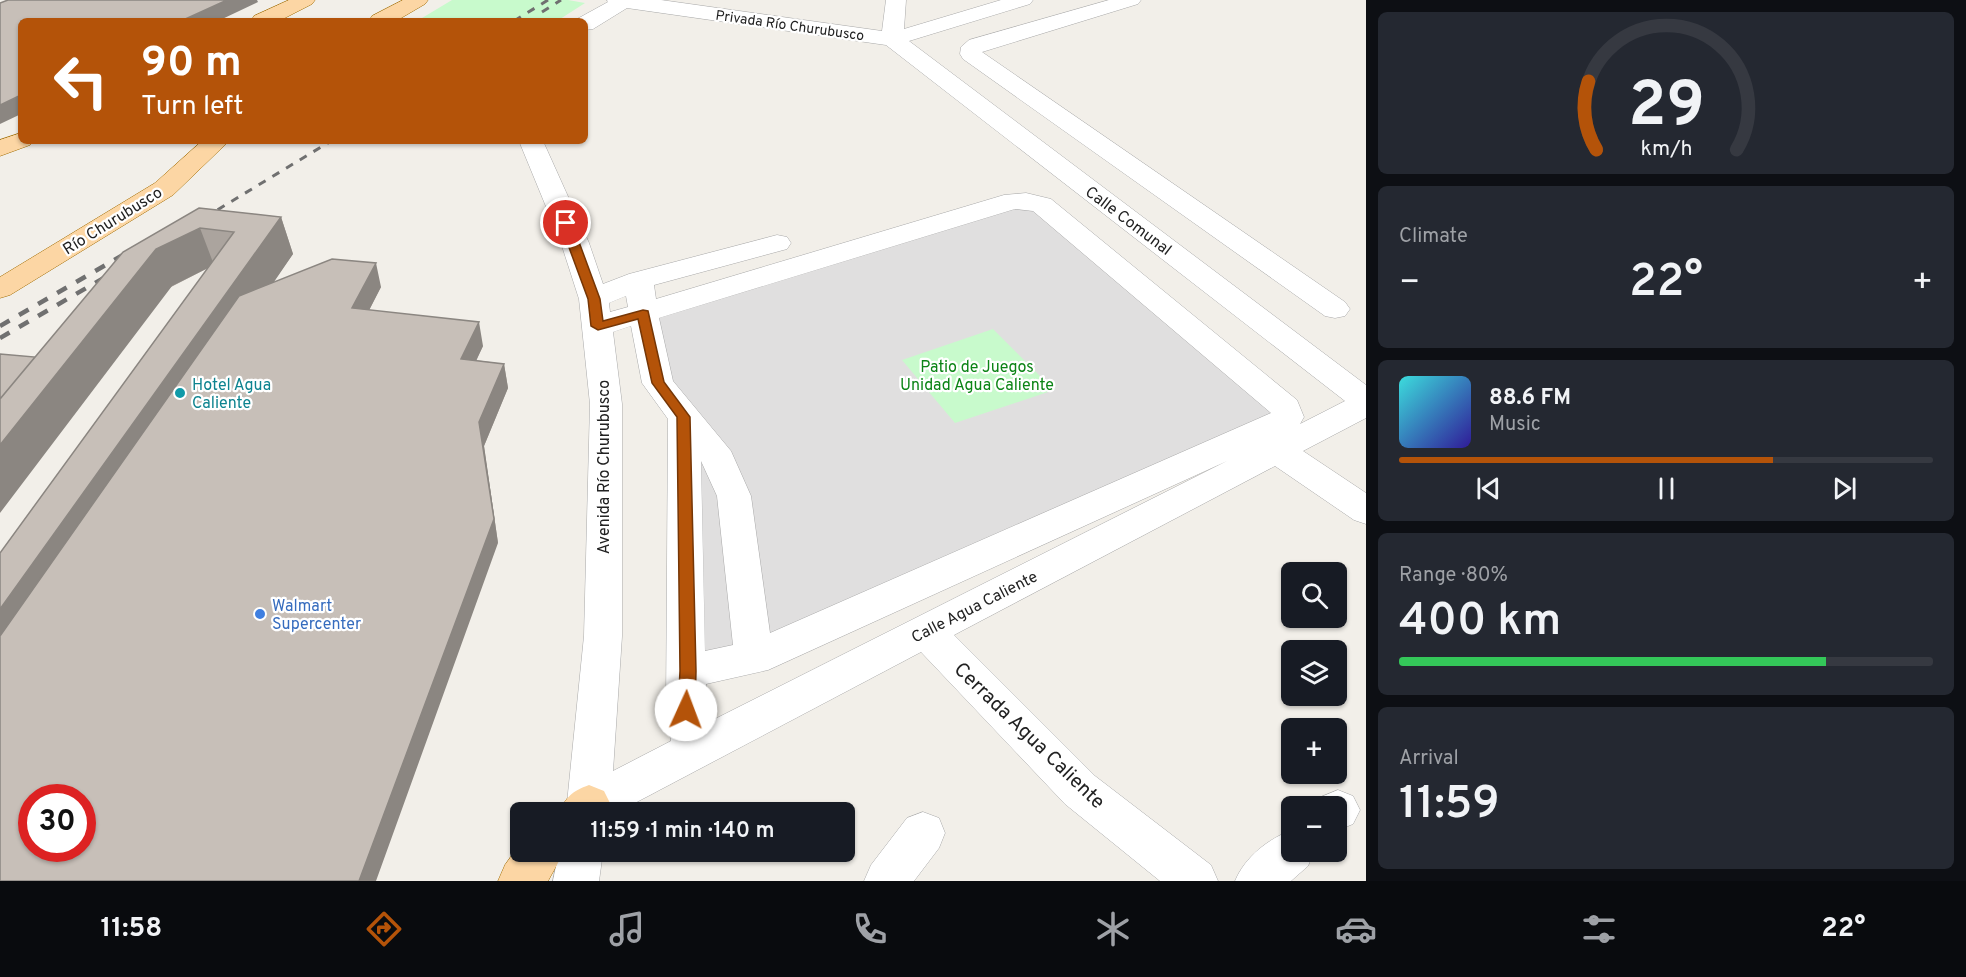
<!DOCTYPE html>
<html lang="en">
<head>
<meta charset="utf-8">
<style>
  :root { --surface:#171b24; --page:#242831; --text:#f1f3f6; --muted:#9ea1a6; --line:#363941; --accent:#b45309 }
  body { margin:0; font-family:Overpass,sans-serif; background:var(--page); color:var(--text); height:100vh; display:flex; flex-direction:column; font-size:22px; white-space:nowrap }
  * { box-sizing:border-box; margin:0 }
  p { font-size:20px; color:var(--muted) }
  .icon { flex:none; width:33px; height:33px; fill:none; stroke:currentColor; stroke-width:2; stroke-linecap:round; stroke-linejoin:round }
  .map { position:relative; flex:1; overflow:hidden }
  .drawer { display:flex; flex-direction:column; gap:12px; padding:12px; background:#0d0f14; width:600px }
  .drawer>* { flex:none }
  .hud { position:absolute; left:18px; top:18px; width:570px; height:126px; border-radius:9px; box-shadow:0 2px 4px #0004; background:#b45309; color:#fff; overflow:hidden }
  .controls { position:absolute; left:1281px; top:562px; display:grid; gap:12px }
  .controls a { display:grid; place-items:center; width:66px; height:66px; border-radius:9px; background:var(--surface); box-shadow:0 2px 4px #0004; font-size:30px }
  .speed { position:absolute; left:18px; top:784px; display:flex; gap:12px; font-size:30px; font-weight:700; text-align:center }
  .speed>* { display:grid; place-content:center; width:78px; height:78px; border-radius:50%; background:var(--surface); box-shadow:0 2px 4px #0004; line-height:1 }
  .speed .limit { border:9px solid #d22; background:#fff; color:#111 }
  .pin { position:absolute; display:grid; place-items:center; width:51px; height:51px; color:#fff; margin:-26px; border:3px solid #fff; border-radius:50%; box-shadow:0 2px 6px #0007 }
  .me { position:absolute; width:66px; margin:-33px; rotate:2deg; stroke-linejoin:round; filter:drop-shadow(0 0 4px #0008) }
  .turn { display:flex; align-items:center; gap:21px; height:126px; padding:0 24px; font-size:27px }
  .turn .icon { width:78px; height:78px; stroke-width:2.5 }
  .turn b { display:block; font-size:42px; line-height:51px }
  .big { font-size:45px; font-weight:600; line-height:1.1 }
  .drawer .widget { flex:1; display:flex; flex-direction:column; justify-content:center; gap:9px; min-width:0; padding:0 21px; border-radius:9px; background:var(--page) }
  .drawer .dial { align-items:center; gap:0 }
  .dial svg { height:156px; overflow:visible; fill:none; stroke:var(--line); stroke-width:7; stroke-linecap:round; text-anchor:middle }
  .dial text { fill:var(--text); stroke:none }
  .song { display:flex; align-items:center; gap:18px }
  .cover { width:72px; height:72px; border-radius:9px; background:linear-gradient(135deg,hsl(180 70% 55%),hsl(250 70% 35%)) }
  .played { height:6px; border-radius:3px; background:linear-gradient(90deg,var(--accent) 70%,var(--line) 70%) }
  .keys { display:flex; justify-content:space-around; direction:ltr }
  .heat { display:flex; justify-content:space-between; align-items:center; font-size:33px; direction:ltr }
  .charge { height:9px; border-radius:4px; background:linear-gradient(90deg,#34c759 80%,var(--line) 0) }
  .trip { position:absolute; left:510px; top:802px; width:345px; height:60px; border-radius:9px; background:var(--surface); box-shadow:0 2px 4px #0004; font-weight:600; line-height:60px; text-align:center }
  .dock { display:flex; height:96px; justify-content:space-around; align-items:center; background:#090b0e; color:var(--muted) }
  .dock .icon { width:42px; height:42px }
  .dock .on { color:var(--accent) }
  .dock b { font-size:27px; color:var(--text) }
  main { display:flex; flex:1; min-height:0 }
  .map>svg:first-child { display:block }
</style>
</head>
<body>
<main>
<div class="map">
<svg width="1366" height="881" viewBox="0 0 1366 881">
  <rect width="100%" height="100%" fill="#f2efe9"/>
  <path fill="#e0dfdf" d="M1026 201 1286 408 688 671 684 417 643 314Z"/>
  <path fill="#c8facc" d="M452 0H568L585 3 557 21H417Z
    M993 329 1054 390 955 423 902 360Z"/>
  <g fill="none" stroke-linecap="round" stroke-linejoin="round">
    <g stroke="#a9a9a9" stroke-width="1">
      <path id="minor" d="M607 0H661L882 31 886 0H906L904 29 1001 0H1033L1030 4 909 41 1366 385V418L1303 451 1366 493V524L1354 520 1275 466 954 635 1095 776 1211 865 1218 881H1160L1065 804 921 652 616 813H566L584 636 590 404 579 299 561 243 519 141H543L589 243 603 284 629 274 777 235 787 237 791 243 787 249 654 285 656 299 1004 195 1026 193 1051 199 1297 400 1304 417 1300 424 1345 401 886 45 627 8 593 29 585 30V21H576L577 19 608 2ZM1015 209 1033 211 1271 413 770 633 751 496 731 451 673 381 659 318ZM626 296 628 307 610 312 609 303ZM631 326 642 383 668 419 666 710 671 741 613 771 622 636V404L613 332ZM701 461 717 496 733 645 705 651ZM1227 461 709 722 706 684 768 670Z
        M1109 0H1141L1138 4 982 52 1345 302 1350 309 1345 316 1335 318 1325 316 963 59 960 54 961 47 969 40Z
        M1338 790 1353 796 1360 810 1353 824 1336 831V807H1316L1321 797Z
        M923 812 939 818 945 833 939 848 914 881H864L871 865 907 818Z
        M1292 830V852H1314L1308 866 1291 881H1235C1245 857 1268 839 1292 830Z
        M559 852H603L599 881H553Z"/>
    </g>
    <g stroke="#a06b00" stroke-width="1">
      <path id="major" d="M289 0H315L312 4 279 21H251L254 16Z
        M403 0H428L425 4 396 21H369L372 16Z
        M21 133V141H33L30 145 0 156V140Z
        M202 141H229L173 195 10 295 0 298V277L155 183Z
        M589 785 604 791 611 805 607 813H559C566 797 572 791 589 785Z
        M520 844V852H564L548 881H498L505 865Z"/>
    </g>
    <use href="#minor" fill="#fff" fill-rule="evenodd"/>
    <use href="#major" fill="#fcd6a4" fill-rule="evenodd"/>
    <path stroke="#707070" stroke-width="3" stroke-dasharray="8 8" stroke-linecap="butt" d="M542 12 561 0
      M514 21 548 0
      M204 218 331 141"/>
    <path stroke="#707070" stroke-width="4.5" stroke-dasharray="11 11" stroke-linecap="butt" d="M0 326 135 248
      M0 338 114 272"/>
  </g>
  <path fill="#aba49e" d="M199 208 281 217 293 254 273 282 381 287 369 310 483 346 476 360 504 364 508 388 484 446 498 543 208 268 35 357Z"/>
  <path fill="#8b8681" d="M227 0H257L258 2 218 21H181Z
    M21 95V114L0 124V105Z
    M281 217 293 254 0 685V609Z
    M200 228 214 265 172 286 0 513V403L156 249Z
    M376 263 381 287 358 332 352 308Z
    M479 322 483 346 466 383 461 359Z
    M504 364 508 388 484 446 498 543 376 881H359L479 422Z"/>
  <path fill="#c7bfb8" stroke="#8b8681" stroke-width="1.5" fill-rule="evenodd" d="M8 0H227L181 21H21V95L0 105V3Z
    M199 208 281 217 0 609V553L234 232 200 228 156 249 0 445V399L123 252Z
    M332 259 376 263 352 308 479 322 461 359 504 364 479 422 494 519 359 881H0V636L239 296ZM32 798H82V849H32Z
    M0 354 35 357 0 399Z"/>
  <path fill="#b45309" stroke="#753606" stroke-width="1.5" d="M566 220 572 223 600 299 603 321 643 310 648 311 664 382 690 417 696 671 695 710 692 715 686 717 680 715 678 710 680 671 677 417 652 383 638 319 598 330 591 326 588 299 560 223Z"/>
  <circle fill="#0f9aa8" stroke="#fff" stroke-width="2" cx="180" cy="393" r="6"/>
  <circle fill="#3f7fe0" stroke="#fff" stroke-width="2" cx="260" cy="614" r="6"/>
  <g text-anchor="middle" stroke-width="4.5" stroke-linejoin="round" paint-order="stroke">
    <g font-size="14" fill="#222" stroke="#fff">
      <text transform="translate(790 25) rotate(8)" y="5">Privada Río Churubusco</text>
    </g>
    <g font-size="16" fill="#222" stroke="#fff">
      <text transform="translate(112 220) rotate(-32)" y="6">Río Churubusco</text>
      <text transform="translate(1129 220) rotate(37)" y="6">Calle Comunal</text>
      <text transform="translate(603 467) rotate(-90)" y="6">Avenida Río Churubusco</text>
      <text transform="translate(974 606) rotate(-27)" y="6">Calle Agua Caliente</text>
    </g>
    <g font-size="16" fill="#0c8416" stroke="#fff">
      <text x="977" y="372">Patio de Juegos<tspan x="977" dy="18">Unidad Agua Caliente</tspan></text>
    </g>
    <g font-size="16" fill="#0d838f" stroke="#fff" text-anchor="start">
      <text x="192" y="390">Hotel Agua<tspan x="192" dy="18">Caliente</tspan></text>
    </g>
    <g font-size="16" fill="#366cbe" stroke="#fff" text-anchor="start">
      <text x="272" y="611">Walmart<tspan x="272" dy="18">Supercenter</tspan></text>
    </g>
    <g font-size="20" fill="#222" stroke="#fff">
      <text transform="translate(1030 735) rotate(44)" y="7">Cerrada Agua Caliente</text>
    </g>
  </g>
</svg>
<div class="controls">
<a><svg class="icon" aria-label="search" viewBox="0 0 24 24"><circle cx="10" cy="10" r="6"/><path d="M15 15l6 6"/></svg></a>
<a><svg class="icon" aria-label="layers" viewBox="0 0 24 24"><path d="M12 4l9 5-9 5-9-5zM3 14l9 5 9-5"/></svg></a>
<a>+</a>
<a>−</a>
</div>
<div class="speed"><div class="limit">30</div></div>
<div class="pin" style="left:566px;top:223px;background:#d93025"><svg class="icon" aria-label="arrive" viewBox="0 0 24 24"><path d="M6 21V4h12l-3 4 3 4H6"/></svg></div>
<svg class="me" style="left:686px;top:710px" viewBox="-20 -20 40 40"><circle r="19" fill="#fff"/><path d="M0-13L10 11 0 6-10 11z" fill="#b45309"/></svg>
<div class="trip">11:59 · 1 min · 140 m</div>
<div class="hud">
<div class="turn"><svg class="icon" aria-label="left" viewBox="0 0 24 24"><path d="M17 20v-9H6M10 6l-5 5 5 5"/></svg><div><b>90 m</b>Turn left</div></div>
</div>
</div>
<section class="drawer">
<div class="widget dial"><svg viewBox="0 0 100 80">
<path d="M14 69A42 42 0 1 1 86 69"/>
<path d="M14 69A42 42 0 0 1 10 34" stroke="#b45309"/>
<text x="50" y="56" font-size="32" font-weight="700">29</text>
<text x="50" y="72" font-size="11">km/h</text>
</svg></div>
<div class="widget"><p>Climate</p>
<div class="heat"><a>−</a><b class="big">22°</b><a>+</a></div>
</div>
<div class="widget">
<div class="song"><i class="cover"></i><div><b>88.6 FM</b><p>Music</p></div></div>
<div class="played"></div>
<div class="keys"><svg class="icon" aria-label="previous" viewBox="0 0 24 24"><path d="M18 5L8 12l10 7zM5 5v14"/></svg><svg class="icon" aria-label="pause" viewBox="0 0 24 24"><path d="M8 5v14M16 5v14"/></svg><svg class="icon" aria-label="next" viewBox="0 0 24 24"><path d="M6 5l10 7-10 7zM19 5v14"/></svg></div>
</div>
<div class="widget"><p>Range · 80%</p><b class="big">400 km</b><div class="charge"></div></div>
<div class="widget"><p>Arrival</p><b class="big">11:59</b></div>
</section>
</main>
<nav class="dock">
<b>11:58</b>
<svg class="icon on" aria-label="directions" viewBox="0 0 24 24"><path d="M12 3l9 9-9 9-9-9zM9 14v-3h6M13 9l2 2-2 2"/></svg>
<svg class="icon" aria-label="music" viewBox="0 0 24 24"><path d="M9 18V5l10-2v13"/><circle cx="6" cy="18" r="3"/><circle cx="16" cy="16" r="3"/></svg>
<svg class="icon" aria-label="phone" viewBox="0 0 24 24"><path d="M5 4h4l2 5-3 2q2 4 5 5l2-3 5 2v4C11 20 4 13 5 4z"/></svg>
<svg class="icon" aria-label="climate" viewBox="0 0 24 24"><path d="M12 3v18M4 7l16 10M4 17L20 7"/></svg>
<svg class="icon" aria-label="car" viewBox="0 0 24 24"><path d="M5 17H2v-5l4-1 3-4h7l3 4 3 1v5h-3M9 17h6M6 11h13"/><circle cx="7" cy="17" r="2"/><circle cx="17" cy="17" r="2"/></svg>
<svg class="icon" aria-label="filters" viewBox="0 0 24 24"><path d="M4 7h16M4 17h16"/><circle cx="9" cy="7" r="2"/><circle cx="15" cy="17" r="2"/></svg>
<b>22°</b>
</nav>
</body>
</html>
